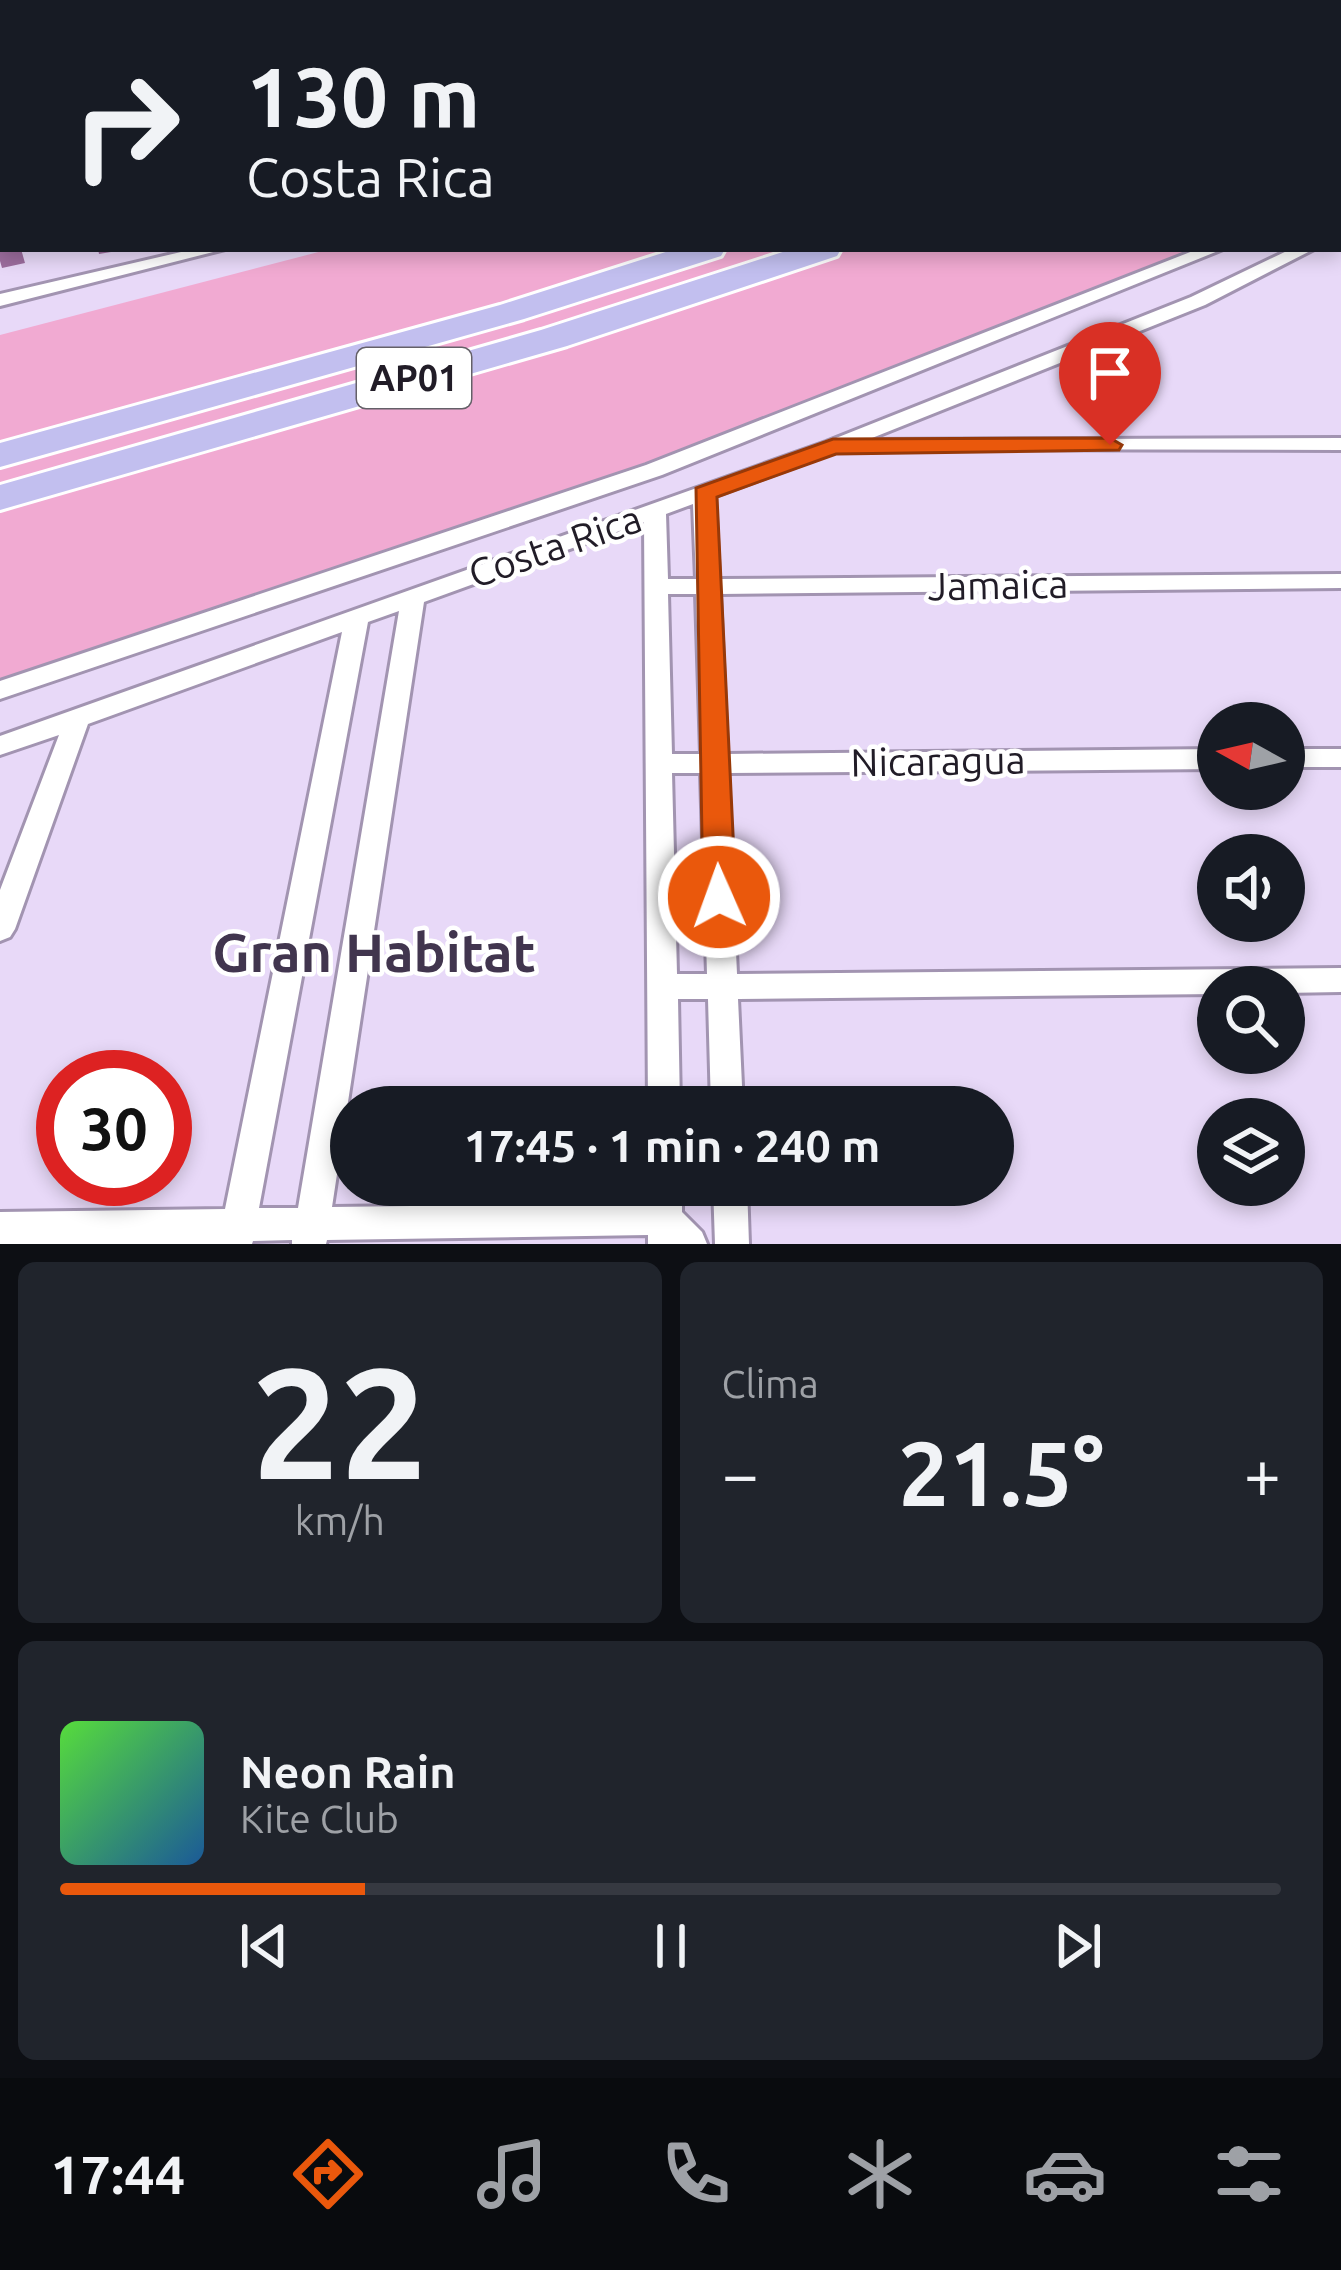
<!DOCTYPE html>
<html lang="es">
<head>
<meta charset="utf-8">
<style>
  :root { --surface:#171b24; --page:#20242c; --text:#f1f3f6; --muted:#9ea1a6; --line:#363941; --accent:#ea580c }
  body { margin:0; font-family:Ubuntu,sans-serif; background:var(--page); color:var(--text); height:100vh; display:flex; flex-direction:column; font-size:45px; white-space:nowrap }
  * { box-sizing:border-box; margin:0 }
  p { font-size:39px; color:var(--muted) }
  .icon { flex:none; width:66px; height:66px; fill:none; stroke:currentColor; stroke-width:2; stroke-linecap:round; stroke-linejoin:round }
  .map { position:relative; height:1244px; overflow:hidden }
  .side { display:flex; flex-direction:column; gap:18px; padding:18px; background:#0d0f14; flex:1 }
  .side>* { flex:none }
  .top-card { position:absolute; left:0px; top:0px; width:1341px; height:252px; box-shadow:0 6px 18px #0003; background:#171b24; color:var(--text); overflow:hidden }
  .needle { width:78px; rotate:278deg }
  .tools { position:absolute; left:1197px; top:702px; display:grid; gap:24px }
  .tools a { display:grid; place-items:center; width:108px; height:108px; border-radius:50%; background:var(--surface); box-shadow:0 6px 18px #0003; font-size:60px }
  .speed { position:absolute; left:36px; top:1050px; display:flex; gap:24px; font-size:60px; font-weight:700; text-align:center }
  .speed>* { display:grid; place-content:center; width:156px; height:156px; border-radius:50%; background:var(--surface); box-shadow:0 6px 18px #0003; line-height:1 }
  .speed .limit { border:18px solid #d22; background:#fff; color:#111 }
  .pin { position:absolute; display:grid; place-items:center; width:102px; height:102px; color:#fff; margin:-123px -51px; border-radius:50% 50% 50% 0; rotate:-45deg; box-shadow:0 0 12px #0007 }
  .pin .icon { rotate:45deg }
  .me { position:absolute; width:132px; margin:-66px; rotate:358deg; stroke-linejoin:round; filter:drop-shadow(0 0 9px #0008) }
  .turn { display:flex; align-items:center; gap:42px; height:252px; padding:0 48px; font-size:54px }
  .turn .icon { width:156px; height:156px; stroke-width:2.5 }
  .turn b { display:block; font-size:84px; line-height:102px }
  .big { font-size:90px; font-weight:600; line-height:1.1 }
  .side .card { flex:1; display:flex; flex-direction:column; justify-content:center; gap:18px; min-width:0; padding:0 42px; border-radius:18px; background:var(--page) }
  .side .dial { align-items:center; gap:0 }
  .dial b { font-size:156px; line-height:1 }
  .song { display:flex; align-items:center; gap:36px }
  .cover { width:144px; height:144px; border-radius:18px; background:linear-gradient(135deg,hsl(110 70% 55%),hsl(210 70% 35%)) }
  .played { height:12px; border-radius:6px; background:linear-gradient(90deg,var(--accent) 25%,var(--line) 25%) }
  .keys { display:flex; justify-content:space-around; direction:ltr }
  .heat { display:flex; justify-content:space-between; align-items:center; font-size:66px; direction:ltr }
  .side .tiles { flex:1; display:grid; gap:18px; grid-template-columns:1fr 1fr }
  .card:last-child { grid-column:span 2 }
  .trip { position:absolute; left:330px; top:1086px; width:684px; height:120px; border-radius:60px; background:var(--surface); box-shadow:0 6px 18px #0003; font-weight:600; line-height:120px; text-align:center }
  .tabs { display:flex; height:192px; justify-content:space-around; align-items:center; background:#090b0e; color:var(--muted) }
  .tabs .icon { width:84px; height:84px }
  .tabs .current { color:var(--accent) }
  .tabs b { font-size:54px; color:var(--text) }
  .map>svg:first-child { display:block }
</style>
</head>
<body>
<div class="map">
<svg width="1341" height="1244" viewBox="0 0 1341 1244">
  <rect width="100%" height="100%" fill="#e8d9f8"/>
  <path fill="#f1aad2" d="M330 249H1214L815 410 0 690V335Z"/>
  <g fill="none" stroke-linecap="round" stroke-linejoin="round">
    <g stroke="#a294b1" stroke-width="10">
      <path id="lane" d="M31 0 38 3
        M130 3 164 0"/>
    </g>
    <g stroke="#a294b1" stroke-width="6">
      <path id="street" d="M0 143H3V153H0Z
        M1341 200V210L1338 211V201Z
        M1341 227V238L1338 239V228Z
        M194 249H225L0 306V294Z
        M1198 249H1223L662 475 0 699V681L646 465Z
        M1291 249H1314L1205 305 867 440 1341 438V450L843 449 715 496 719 579 1341 574V588L720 594 727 754 1218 749V769L728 773 737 974 1341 968V992L1284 993V987H1218V994L738 999 743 1107H711L708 999H678L680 1107H648L644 522 424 602 332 1207 648 1203V1185H682V1212L702 1232 707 1244H648V1235L327 1240 326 1244H292V1240L253 1241 252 1244H0V1212L225 1209 342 632 88 724 15 929 10 937 0 941V890L59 735 0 755V736L826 442 1191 297ZM693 504 696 579H668L666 514ZM668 594H696L701 754H672ZM399 611 298 1208H259L368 622ZM672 773H701L707 974H677Z
        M1284 749H1341V767H1284Z
        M713 1185H747L749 1244H715Z"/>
    </g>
    <g stroke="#fff" stroke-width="6">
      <path id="highway" d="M1341 19V36L1338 37V20Z
        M1341 52V69L1338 70V53Z
        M675 249H725L721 256 524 319 0 467V443L500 305Z
        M792 249H841L837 256 567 346 0 510V485L541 330Z"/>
    </g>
    <use href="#lane" stroke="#fff" stroke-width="8"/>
    <use href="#street" fill="#fff" fill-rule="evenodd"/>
    <use href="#highway" fill="#c2bfef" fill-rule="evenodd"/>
  </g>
  <path fill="#9c6d9e" d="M945 0H1020L1018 3H930V1Z
    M3 239V249H21L25 263 2 268 0 261V240Z
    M98 249H129L99 254Z"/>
  <path fill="#df9ce1" stroke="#9c6d9e" stroke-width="3" d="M353 0H365L366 3H317Z
    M429 0H945L930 1 934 3H429Z
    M3 84V122H0V85Z
    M0 205 3 210V239L0 240Z"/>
  <path fill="#ea580c" stroke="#983908" stroke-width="3" d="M1110 438 1122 445 1119 450 836 454 717 497 736 897 719 910 708 906 703 897 696 488 833 439Z"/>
  <g text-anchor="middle" stroke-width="9" stroke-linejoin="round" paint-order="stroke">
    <rect fill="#fff" stroke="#646068" stroke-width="3" x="357" y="348" width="114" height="60" rx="9"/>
    <g font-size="36" font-weight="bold" fill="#211c27">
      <text x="414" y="391">AP01</text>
    </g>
    <g font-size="39" fill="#211c27" stroke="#fff">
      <text transform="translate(555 546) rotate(-19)" y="14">Costa Rica</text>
      <text transform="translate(998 585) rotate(-1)" y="14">Jamaica</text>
      <text transform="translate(938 761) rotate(-1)" y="14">Nicaragua</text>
    </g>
    <g font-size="54" font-weight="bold" fill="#41354e" stroke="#fff">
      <text x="374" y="972">Gran Habitat</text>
    </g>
  </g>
</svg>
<div class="tools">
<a><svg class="needle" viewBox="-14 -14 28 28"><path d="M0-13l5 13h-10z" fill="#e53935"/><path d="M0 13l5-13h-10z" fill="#9ea1a6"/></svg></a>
<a><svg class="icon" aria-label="sound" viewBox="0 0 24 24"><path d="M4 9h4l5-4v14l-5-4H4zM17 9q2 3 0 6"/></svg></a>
<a><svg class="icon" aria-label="search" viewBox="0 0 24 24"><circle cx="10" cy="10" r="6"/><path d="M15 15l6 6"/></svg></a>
<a><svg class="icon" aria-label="layers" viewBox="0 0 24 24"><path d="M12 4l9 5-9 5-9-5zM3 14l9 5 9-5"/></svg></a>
</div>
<div class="speed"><div class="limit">30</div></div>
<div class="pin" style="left:1110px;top:445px;background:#d93025"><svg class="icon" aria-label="arrive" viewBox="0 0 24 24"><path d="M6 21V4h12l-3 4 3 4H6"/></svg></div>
<svg class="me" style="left:719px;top:897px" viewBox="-20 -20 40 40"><circle r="17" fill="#ea580c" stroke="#fff" stroke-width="3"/><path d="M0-11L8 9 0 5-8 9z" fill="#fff"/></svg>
<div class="trip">17:45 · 1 min · 240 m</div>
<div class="top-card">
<div class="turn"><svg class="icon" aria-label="right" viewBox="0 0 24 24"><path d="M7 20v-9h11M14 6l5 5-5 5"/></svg><div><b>130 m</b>Costa Rica</div></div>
</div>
</div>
<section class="side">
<div class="tiles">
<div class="card dial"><b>22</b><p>km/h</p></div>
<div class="card"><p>Clima</p>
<div class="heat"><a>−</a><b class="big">21.5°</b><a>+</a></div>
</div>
<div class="card">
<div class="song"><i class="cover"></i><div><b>Neon Rain</b><p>Kite Club</p></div></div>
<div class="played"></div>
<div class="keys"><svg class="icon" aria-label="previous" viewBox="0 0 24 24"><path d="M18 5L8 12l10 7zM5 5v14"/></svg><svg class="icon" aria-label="pause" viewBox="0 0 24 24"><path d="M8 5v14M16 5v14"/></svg><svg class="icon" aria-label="next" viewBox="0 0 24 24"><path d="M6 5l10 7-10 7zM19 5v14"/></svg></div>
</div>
</div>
</section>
<nav class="tabs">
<b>17:44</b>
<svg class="icon current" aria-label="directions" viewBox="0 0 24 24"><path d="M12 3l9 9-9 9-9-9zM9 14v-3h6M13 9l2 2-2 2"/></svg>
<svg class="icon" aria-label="music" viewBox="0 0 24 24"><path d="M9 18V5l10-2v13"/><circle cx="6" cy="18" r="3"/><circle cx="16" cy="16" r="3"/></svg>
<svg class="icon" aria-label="phone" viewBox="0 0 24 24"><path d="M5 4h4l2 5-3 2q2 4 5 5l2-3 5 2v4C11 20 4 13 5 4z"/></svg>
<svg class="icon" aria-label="climate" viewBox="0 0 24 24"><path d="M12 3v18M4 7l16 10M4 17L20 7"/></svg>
<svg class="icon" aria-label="car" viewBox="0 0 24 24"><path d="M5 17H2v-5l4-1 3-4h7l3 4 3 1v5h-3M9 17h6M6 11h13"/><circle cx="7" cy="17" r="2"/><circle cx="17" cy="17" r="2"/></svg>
<svg class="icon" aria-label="filters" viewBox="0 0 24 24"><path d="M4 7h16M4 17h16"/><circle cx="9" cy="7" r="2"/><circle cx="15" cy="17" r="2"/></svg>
</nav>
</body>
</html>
